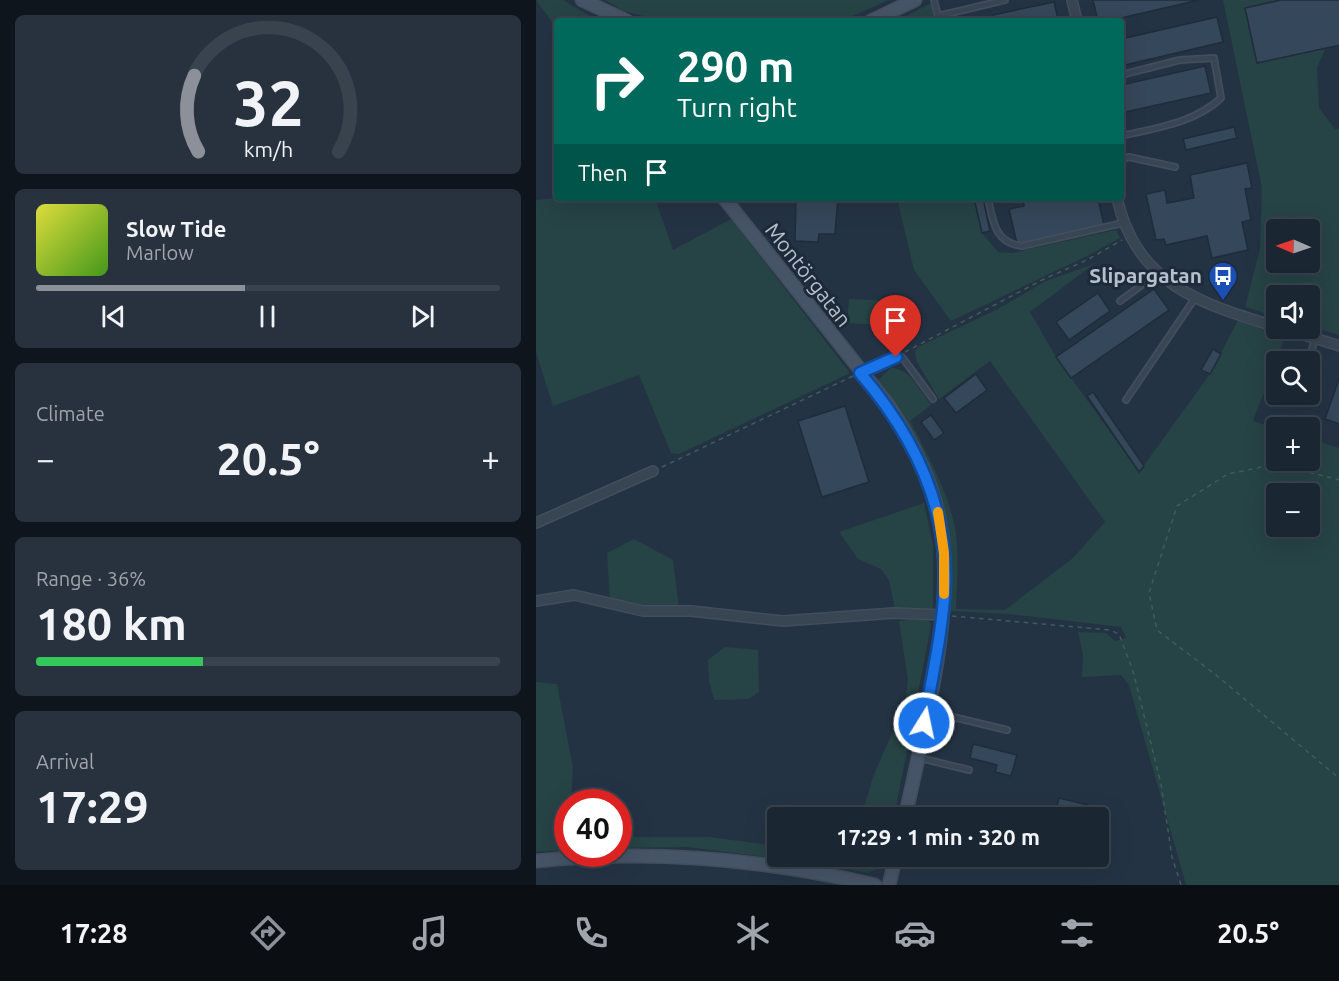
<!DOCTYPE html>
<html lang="en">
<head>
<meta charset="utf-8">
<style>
  :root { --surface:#1b2633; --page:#28323f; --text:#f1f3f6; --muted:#a0a5ac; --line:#39434e; --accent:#8c9099 }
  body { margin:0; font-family:Ubuntu,sans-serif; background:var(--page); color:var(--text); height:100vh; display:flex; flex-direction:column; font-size:22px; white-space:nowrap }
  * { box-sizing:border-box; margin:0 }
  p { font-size:20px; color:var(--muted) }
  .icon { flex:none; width:33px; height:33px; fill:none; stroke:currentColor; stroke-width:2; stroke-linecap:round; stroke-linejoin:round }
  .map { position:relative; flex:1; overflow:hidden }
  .details { display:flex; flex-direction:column; gap:15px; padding:15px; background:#0f151c; width:536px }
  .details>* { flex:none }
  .hud { position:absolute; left:18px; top:18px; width:570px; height:183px; border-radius:6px; box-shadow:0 6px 24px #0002,0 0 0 2px var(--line); background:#00695c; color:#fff; overflow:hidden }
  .needle { width:39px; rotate:272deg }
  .controls { position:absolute; left:730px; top:219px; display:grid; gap:12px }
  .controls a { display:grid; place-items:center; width:54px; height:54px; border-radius:6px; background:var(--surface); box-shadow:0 6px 24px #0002,0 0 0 2px var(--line); font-size:30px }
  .speed { position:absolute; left:18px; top:789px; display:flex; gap:12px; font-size:30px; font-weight:700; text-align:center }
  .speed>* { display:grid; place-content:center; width:78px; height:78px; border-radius:50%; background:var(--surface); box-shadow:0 6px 24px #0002,0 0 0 2px var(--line); line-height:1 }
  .speed .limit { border:9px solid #d22; background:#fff; color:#111 }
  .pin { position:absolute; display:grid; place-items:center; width:51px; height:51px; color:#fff; margin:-62px -26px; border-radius:50% 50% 50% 0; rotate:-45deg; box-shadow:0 0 6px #0007 }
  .pin .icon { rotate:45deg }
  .me { position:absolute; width:66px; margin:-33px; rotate:10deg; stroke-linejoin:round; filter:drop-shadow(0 0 4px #0008) }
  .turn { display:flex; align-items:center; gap:21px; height:126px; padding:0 24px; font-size:27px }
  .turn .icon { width:78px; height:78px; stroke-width:2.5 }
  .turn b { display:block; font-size:42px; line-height:51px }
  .then { display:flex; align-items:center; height:57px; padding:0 24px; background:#0003; gap:12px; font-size:22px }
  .big { font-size:45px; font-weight:600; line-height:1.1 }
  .details .widget { flex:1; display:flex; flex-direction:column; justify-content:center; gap:9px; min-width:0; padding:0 21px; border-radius:9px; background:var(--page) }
  .details .dial { align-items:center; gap:0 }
  .dial svg { height:156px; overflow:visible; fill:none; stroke:var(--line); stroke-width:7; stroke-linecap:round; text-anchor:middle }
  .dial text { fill:var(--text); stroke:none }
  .song { display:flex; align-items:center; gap:18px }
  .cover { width:72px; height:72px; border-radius:9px; background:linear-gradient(135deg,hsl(60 70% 55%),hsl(100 70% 35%)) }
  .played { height:6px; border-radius:3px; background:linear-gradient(90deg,var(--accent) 45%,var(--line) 45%) }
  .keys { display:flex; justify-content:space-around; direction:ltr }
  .heat { display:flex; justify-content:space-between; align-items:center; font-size:33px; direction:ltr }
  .charge { height:9px; border-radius:4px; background:linear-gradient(90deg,#34c759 36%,var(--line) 0) }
  .trip { position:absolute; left:231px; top:807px; width:342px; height:60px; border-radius:6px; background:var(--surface); box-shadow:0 6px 24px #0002,0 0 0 2px var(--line); font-weight:600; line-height:60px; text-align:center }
  .menu { display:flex; height:96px; justify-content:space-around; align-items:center; background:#0b0f14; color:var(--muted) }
  .menu .icon { width:42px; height:42px }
  .menu .selected { color:var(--accent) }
  .menu b { font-size:27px; color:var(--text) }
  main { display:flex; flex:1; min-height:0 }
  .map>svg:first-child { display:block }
</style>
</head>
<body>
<main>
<section class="details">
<div class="widget dial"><svg viewBox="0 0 100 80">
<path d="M14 69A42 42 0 1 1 86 69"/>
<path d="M14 69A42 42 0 0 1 12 30" stroke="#8c9099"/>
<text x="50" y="56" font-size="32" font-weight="700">32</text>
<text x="50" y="72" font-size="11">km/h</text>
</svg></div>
<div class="widget">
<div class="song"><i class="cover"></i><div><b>Slow Tide</b><p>Marlow</p></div></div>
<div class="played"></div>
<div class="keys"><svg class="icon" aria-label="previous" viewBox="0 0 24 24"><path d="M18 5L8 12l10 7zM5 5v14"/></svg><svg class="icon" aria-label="pause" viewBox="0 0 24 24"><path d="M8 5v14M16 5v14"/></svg><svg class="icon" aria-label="next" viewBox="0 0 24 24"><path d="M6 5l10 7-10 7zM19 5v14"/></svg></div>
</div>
<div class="widget"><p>Climate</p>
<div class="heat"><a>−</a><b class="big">20.5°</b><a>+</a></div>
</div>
<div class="widget"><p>Range · 36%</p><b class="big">180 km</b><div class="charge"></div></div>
<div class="widget"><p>Arrival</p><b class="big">17:29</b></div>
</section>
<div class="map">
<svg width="804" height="885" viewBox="0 0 804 885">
  <rect width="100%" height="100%" fill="#243344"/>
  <path fill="#264345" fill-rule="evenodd" d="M0 0H27L62 21H21V29Z
    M69 0H353L305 21H128L87 11Z
    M687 0H803V15L781 68 783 108 799 129H803V335L774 326V296H741V317L709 307 724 249 726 188ZM741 230H774V262H741Z
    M395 3 399 21H360L365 19Z
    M21 198H119L137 250 195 219 314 373 143 454 135 453 103 375 17 406 0 352V200Z
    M361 198H438L446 233 462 252 476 253 580 230 584 238 551 256 415 321 378 270Z
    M558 264 494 312 520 357 603 472 674 374 702 320 750 335 717 421 741 428V460H774V439L803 448V885H650L593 685 585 675 546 677 547 655 542 632 570 633 579 641 590 638 585 627 473 614 414 611C420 519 393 455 342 380L355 368C374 368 384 391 395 405L374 421C392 456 414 494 420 534 423 559 421 583 420 609L469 610 537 558 569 522 454 361 403 399 381 362 379 352 382 347 460 310 510 281ZM741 494H774V526H741Z
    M313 299 360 301 358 326 311 323Z
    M388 503 397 544V608L391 611 359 609 353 580 345 569 322 559 303 532Z
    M98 539 137 560 143 608 122 610 74 601 71 553Z
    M392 618 395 626 358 817 325 818 337 777 369 703 372 680 363 621Z
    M189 647 222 650 223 692 213 699 178 700 173 681 172 660Z
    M0 682 21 684 37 768 35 802H32L31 850 0 852Z
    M82 837H173L241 846 242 856 349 857 345 867 332 873 286 864 151 847 83 848Z"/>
  <path fill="#35475a" stroke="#1f2c3b" stroke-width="1.5" d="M557 0H663L572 21H562Z
    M745 0H804V45L721 63 709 8Z
    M518 2 522 19 458 21 457 15Z
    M681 17 687 42 585 66V39Z
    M669 66 675 93 585 113V85Z
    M698 127 701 138 650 150 647 139Z
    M711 163 716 188 709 189 715 220 706 222 712 250 676 258 671 236 630 245 628 239 620 240 610 194 629 190 631 203 658 198 654 175Z
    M260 198H302L299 234H283L282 242 259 241Z
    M438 198H447L454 231 446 233Z
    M487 198H562L568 225 481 244 473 209 488 206Z
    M618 289 633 310 535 378 520 357Z
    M562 293 574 311 533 340 520 322Z
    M677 349 685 354 674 374 665 370Z
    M440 374 451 390 420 413 408 398Z
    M804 376V424L789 419Z
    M557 392 608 466 603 472 551 396Z
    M309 406 333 482 286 497 262 421Z
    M395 415 408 433 398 440 385 422Z
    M437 744 481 755 475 776 459 772 461 765 434 758Z
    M523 798 552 805 549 818H518Z"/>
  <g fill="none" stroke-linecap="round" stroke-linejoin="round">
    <g stroke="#424e5d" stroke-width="8">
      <path id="lane" d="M398 0 403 21
        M402 16 469 0
        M585 75 644 60 678 58 685 98C659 123 619 128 585 136
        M585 159 593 157 639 167
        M452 198C457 222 459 243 486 246L587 223
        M584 301 621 274
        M772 362 779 339
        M326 372 360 357H366L397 399
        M761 396 762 394
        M590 400 659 298
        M392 711 471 730
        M384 758 433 770"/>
    </g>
    <g stroke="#424e5d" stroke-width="12">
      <path id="street" d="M536 0 541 21
        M581 198C600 284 665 304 741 327
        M745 328 804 346
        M0 523 117 471
        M0 601 38 595 107 611H155L247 621 358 613 406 615"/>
    </g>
    <g stroke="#424e5d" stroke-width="15">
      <path id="secondary" d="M46 0 91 21
        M335 21 379 0
        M188 198 353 406C376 441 397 482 404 523 421 608 387 732 369 818
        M0 861C113 849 228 859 339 885
        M353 885 360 856"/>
    </g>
    <path stroke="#3f5b5c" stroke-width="1.5" stroke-dasharray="4.5 4.5" stroke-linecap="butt" d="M369 352 508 279 551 260 586 240
      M126 467 317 376
      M804 480 740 464 692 474 641 506 613 593 621 630 680 675 804 779
      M416 616 574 630 583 634 597 671 625 784 636 857 645 885"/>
    <use href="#lane" stroke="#384553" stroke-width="4.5"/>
    <use href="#street" stroke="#384553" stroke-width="9"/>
    <use href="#secondary" stroke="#465467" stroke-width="12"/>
  </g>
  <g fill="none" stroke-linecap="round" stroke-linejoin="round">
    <g stroke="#114b97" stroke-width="15">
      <path id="route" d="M360 357 324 373C375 432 411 503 409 583 407 630 396 677 388 723"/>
    </g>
    <use href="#route" stroke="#1a73e8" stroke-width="10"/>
    <path stroke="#f59e0b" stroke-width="10" d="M402 512 408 553V594"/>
  </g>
  <defs>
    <g id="bus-pin" transform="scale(1.5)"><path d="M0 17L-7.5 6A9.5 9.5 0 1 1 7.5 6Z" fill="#1a4fb4" stroke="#1d2a39"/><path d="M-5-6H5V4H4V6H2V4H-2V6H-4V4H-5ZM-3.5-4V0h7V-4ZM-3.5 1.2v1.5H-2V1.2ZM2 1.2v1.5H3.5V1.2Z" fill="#fff"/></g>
  </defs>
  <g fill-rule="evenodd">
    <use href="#bus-pin" x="687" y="276"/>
  </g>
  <g text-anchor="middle" stroke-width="6" stroke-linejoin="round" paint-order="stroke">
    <g font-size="21" fill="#b5c0cd" stroke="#1d2a39">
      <text transform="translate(272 275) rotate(52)" y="7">Montörgatan</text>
    </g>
    <g font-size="21" font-weight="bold" fill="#b5c0cd" stroke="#1d2a39" text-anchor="end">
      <text x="666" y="283">Slipargatan</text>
    </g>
  </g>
</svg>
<div class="controls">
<a><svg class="needle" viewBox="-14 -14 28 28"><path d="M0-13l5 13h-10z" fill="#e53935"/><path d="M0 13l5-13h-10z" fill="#a0a5ac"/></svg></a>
<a><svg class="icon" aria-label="sound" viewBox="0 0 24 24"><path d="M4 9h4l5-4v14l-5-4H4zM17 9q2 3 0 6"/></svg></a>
<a><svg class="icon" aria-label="search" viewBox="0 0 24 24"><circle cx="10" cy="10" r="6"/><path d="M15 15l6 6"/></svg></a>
<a>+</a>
<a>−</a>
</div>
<div class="speed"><div class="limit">40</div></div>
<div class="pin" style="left:360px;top:357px;background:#d93025"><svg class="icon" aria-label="arrive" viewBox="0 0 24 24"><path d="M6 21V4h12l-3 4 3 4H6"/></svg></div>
<svg class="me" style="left:388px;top:723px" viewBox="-20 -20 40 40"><circle r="17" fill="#1a73e8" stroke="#fff" stroke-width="3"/><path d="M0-11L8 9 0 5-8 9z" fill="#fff"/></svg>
<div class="trip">17:29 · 1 min · 320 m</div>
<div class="hud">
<div class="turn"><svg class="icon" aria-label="right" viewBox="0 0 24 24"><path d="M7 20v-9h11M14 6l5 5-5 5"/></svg><div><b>290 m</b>Turn right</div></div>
<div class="then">Then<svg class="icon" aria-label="arrive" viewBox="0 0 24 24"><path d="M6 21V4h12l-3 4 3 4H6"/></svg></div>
</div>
</div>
</main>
<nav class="menu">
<b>17:28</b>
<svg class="icon selected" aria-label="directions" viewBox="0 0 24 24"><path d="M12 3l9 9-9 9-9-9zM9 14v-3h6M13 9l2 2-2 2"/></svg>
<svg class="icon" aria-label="music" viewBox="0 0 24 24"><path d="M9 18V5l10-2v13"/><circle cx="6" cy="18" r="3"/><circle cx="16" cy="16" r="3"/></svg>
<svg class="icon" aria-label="phone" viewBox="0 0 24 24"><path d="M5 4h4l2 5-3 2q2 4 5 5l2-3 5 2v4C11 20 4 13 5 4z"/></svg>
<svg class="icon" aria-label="climate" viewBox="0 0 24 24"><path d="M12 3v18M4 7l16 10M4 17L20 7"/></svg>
<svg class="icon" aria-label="car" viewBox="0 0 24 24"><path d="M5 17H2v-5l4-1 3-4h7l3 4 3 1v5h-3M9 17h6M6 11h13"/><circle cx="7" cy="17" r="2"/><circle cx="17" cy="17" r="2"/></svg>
<svg class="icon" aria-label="filters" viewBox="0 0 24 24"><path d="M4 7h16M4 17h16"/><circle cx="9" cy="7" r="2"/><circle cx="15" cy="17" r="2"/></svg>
<b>20.5°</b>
</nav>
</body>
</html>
